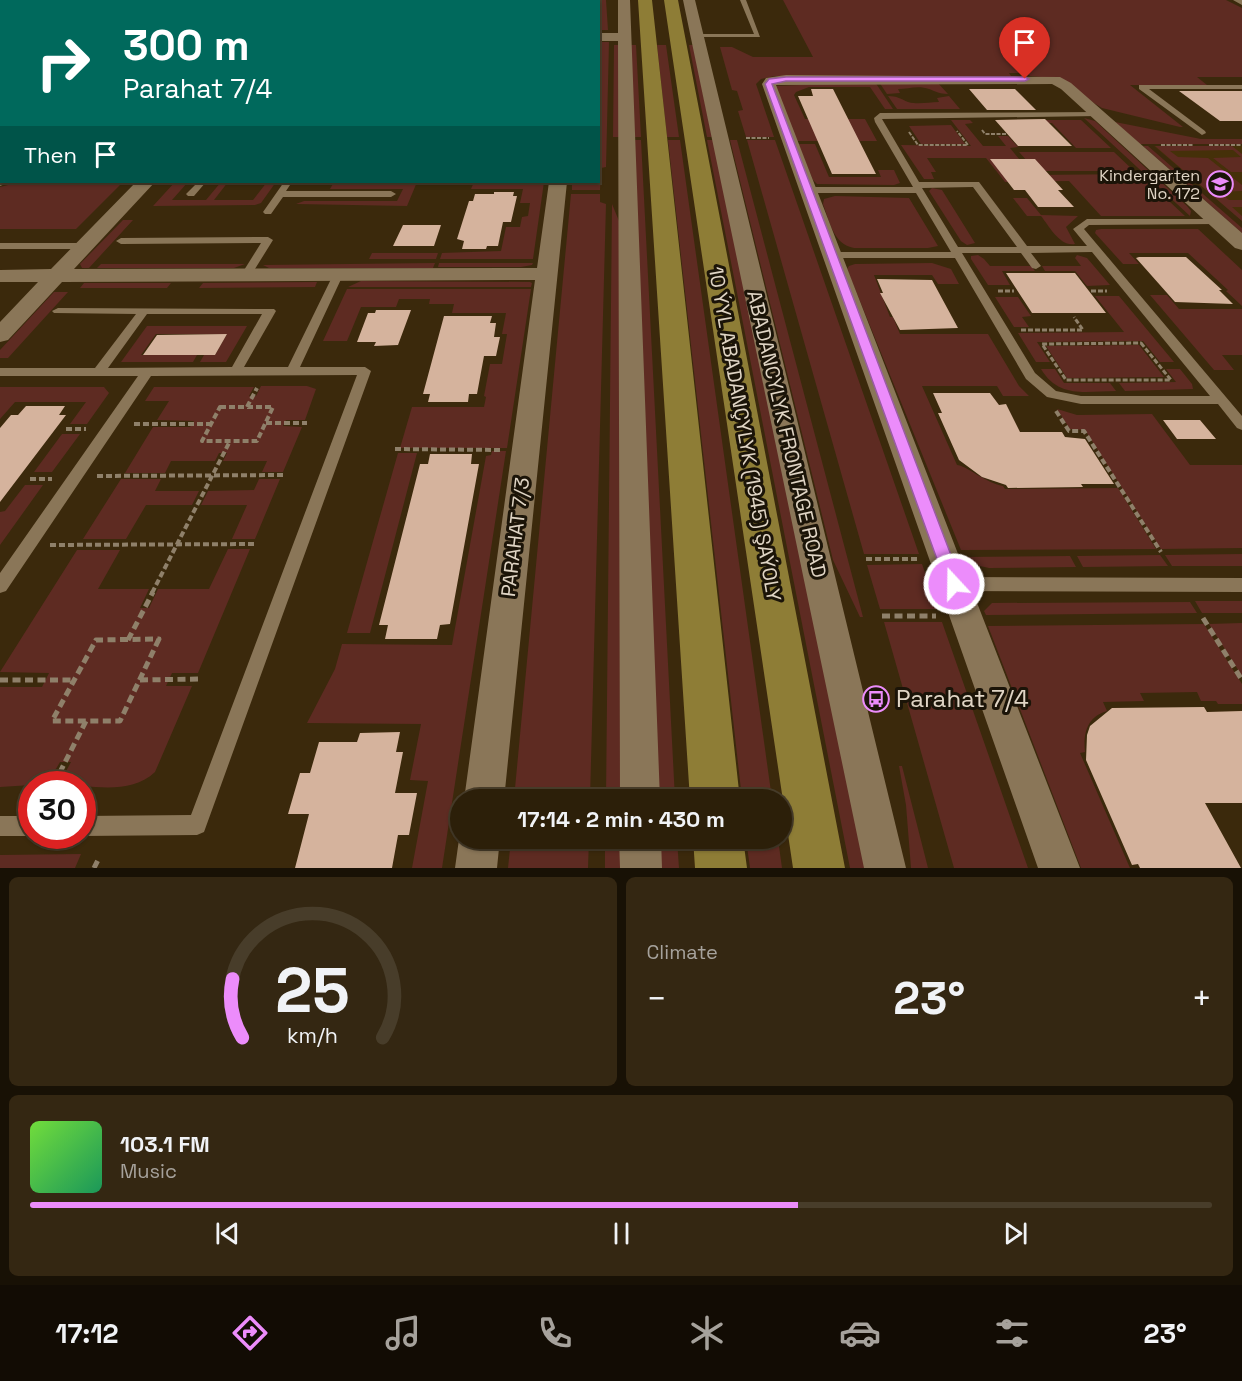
<!DOCTYPE html>
<html lang="en">
<head>
<meta charset="utf-8">
<style>
  :root { --surface:#2c1f09; --page:#342712; --text:#f1f3f6; --muted:#a6a29c; --line:#483d2a; --accent:#ec8cfb }
  body { margin:0; font-family:"Space Grotesk",sans-serif; background:var(--page); color:var(--text); height:100vh; display:flex; flex-direction:column; font-size:22px; white-space:nowrap }
  * { box-sizing:border-box; margin:0 }
  p { font-size:20px; color:var(--muted) }
  .icon { flex:none; width:33px; height:33px; fill:none; stroke:currentColor; stroke-width:2; stroke-linecap:round; stroke-linejoin:round }
  .map { position:relative; height:868px; overflow:hidden }
  .sheet { display:flex; flex-direction:column; gap:9px; padding:9px; background:#181105; flex:1 }
  .sheet>* { flex:none }
  .banner { position:absolute; left:0px; top:0px; width:600px; height:183px; box-shadow:0 2px 4px #0004,0 0 0 2px var(--line); background:#00695c; color:#fff; overflow:hidden }
  .speed { position:absolute; left:18px; top:771px; display:flex; gap:12px; font-size:30px; font-weight:700; text-align:center }
  .speed>* { display:grid; place-content:center; width:78px; height:78px; border-radius:50%; background:var(--surface); box-shadow:0 2px 4px #0004,0 0 0 2px var(--line); line-height:1 }
  .speed .limit { border:9px solid #d22; background:#fff; color:#111 }
  .pin { position:absolute; display:grid; place-items:center; width:51px; height:51px; color:#fff; margin:-62px -26px; border-radius:50% 50% 50% 0; rotate:-45deg; box-shadow:0 0 6px #0007 }
  .pin .icon { rotate:45deg }
  .me { position:absolute; width:66px; margin:-33px; rotate:339deg; stroke-linejoin:round; filter:drop-shadow(0 0 4px #0008) }
  .turn { display:flex; align-items:center; gap:21px; height:126px; padding:0 24px; font-size:27px }
  .turn .icon { width:78px; height:78px; stroke-width:2.5 }
  .turn b { display:block; font-size:42px; line-height:51px }
  .then { display:flex; align-items:center; height:57px; padding:0 24px; background:#0003; gap:12px; font-size:22px }
  .big { font-size:45px; font-weight:700; line-height:1.1 }
  .sheet .card { flex:1; display:flex; flex-direction:column; justify-content:center; gap:9px; min-width:0; padding:0 21px; border-radius:9px; background:var(--page) }
  .sheet .dial { align-items:center; gap:0 }
  .dial svg { height:156px; overflow:visible; fill:none; stroke:var(--line); stroke-width:7; stroke-linecap:round; text-anchor:middle }
  .dial text { fill:var(--text); stroke:none }
  .song { display:flex; align-items:center; gap:18px }
  .cover { width:72px; height:72px; border-radius:9px; background:linear-gradient(135deg,hsl(100 70% 55%),hsl(150 70% 35%)) }
  .played { height:6px; border-radius:3px; background:linear-gradient(90deg,var(--accent) 65%,var(--line) 65%) }
  .keys { display:flex; justify-content:space-around; direction:ltr }
  .heat { display:flex; justify-content:space-between; align-items:center; font-size:33px; direction:ltr }
  .sheet .tiles { flex:1; display:grid; gap:9px; grid-template-columns:1fr 1fr }
  .card:last-child { grid-column:span 2 }
  .trip { position:absolute; left:450px; top:789px; width:342px; height:60px; border-radius:30px; background:var(--surface); box-shadow:0 2px 4px #0004,0 0 0 2px var(--line); font-weight:700; line-height:60px; text-align:center }
  .tabs { display:flex; height:96px; justify-content:space-around; align-items:center; background:#120c04; color:var(--muted) }
  .tabs .icon { width:42px; height:42px }
  .tabs .on { color:var(--accent) }
  .tabs b { font-size:27px; color:var(--text) }
  .map>svg:first-child { display:block }
</style>
</head>
<body>
<div class="map">
<svg width="1242" height="868" viewBox="0 0 1242 868">
  <rect width="100%" height="100%" fill="#3b290c"/>
  <path fill="#453009" d="M1154 146H1242V221Z"/>
  <path fill="#5e2b22" d="M468 0H606L608 30H599L598 2Z
    M783 0H1226L1242 8V77H1197L1207 85H1130L1183 127H1180L1102 108 1053 78 1030 76 1027 73H1009L1011 76H775L761 79 756 84 774 137H746L738 111 743 110 737 91 732 90 720 47H732L753 57H813Z
    M599 42H609L606 167 601 168 600 190H572V182H598Z
    M614 45H619V137H613Z
    M631 45H636L641 137H634Z
    M657 45H666L679 137H667Z
    M689 45H693L712 137H707Z
    M875 82 893 109H885L870 87H809L796 92 794 95 805 119H865L877 141H797L775 86Z
    M879 82H937L948 94C939 94 935 91 929 89 918 85 908 89 898 89L900 93 887 94Z
    M888 96C897 96 901 99 908 102 919 105 928 102 939 102L937 98 949 96 960 109H897Z
    M1084 118 1095 121 1187 206 1191 211 1190 216Z
    M951 120H970L973 123 965 124 983 146H1006L998 136H1008L1018 147 1010 148 1032 175 1140 174 1185 216H1101L1069 181 1005 182 986 158H927L936 172H931L934 179H924L901 145 971 146Z
    M1028 120H1081L1111 148H1076L1052 123H1031Z
    M1115 122 1201 139H1242V144H1140Z
    M951 125 965 144H921L909 126Z
    M634 140H641L675 799H658Z
    M668 140H680L772 799H742Z
    M707 140H713L866 868H850Z
    M730 140H737L863 617H860L833 560Z
    M747 140H775L919 554H864Z
    M798 144H815L829 177H881L878 170H894L900 183 894 185 817 184 813 180Z
    M1143 146H1148L1242 228V233Z
    M1155 146H1232L1242 154V172H1231L1213 158 1241 157 1233 150 1170 151 1178 157 1208 158 1242 185V191L1219 192 1229 200H1242V207H1232L1242 216V221Z
    M1019 152H1114L1134 171H1036Z
    M20 182H123L76 229H0V187Z
    M175 182H188L172 200H206L221 182H228L214 200H253L267 182H276L261 203 255 205 153 206Z
    M334 182H417L407 206 296 204 304 201H397L403 189H330Z
    M474 182H544L533 259H440L442 253 501 251 506 227H520L522 217 528 216 530 203H520L523 189H471Z
    M932 188 942 190 975 243 967 245 961 241 929 191Z
    M571 194H600V202L606 204 590 799H514Z
    M835 196 909 198 938 246 928 248H854C833 244 830 222 823 204L824 199Z
    M1013 198H1027L1041 215 1078 216 1066 227 1075 244C1060 247 1049 226 1041 216H1027Z
    M612 204 619 221 621 799 606 800Z
    M123 220H133L89 268H82L80 264Z
    M1101 229H1198L1242 270V306L1226 291 1228 290 1188 253H1129L1139 264H1123L1095 233 1096 230Z
    M372 253H438L436 259H369Z
    M978 255 984 259 990 266H1031L1035 271H1002L1010 285H988L971 259V256Z
    M1077 255 1087 258 1110 285 1087 286 1075 271H1045L1042 266H1081L1075 258Z
    M435 263 433 268H269L263 265Z
    M439 263H533L532 265 521 267H438Z
    M932 263 951 269 959 284H938L932 275H874L890 317H893L900 334H988L1019 386 1029 396H1003L997 386H922L957 465C965 465 986 483 1003 486L1005 489 1118 488 1156 549 961 550 847 269 849 266 855 264Z
    M101 264H245L234 268H97Z
    M361 281 530 282 532 283 531 287H348Z
    M317 282 315 287 199 288 203 283Z
    M84 283H171L167 288H80Z
    M347 289H531L507 448H400L412 407H484L486 397 484 396 490 364H502L507 334H502L506 313H452L454 304H429L430 299H399L396 307H361L347 341H323Z
    M54 292H68L8 358H0V350Z
    M1150 295H1167L1179 309H1242V355H1222L1234 370H1214Z
    M1095 296H1119L1174 362H1160L1143 341 1037 342 1050 362H1036L1018 333 1124 332Z
    M995 297H1018L1031 316 1022 317 1029 327H1014Z
    M147 326H247L226 362H200L204 355H215L227 334H156L141 355H197L193 362H121Z
    M1139 345 1164 377 1067 378 1046 346Z
    M1041 369H1055L1064 383H1110L1116 391C1086 391 1059 399 1041 369Z
    M1166 369H1180L1192 384 1193 389 1125 391 1119 383 1176 382Z
    M261 386H307L316 389 305 420H286L283 426 302 427 283 472H262L267 461H223L227 453H219L215 461H171L165 473H125L153 427H190L194 421 157 420 169 401H145L154 387H254L249 396H256Z
    M0 387H104L109 393 87 424H70L86 402H15L0 419Z
    M1057 409 1077 415 1152 414 1190 465H1242V548L1161 549 1085 430 1070 429Z
    M62 434H80L52 472H34Z
    M492 451H506L442 868H412L428 781 410 780 421 724 307 723 335 669 342 644 452 645 486 456 491 455Z
    M398 453H417L370 633H347Z
    M121 479H161L155 491H199L192 505H146L126 539H83Z
    M259 479H280L255 539H232L247 505H201L208 491 254 490Z
    M25 485H43L0 545V512L5 511Z
    M228 549H250L198 673H172L166 686H192L155 772C130 796 89 785 59 784L71 762H60L47 784 0 787V687H42L49 673 0 672 77 550H120L98 589H149L140 608H149L158 589H209Z
    M1242 554V566H1172L1165 555Z
    M1160 555 1168 566 1083 567 1077 556Z
    M1070 556 1076 567 989 568 980 566 964 557Z
    M922 564 938 609H880L867 565Z
    M1195 601H1242V613H1202Z
    M1190 602 1197 613 986 615 984 611 992 603Z
    M884 622H942L1028 868H954Z
    M1242 623V676L1209 624Z
    M1204 624 1242 684V704H1218L1216 701H1201L1197 692 1140 693 1144 701 1103 702 1107 711C1087 717 1083 733 1085 752L1080 753 1130 868H1081L988 626Z
    M899 766H902L928 868H911L906 805Z
    M511 839H589L588 868H508Z
    M605 839H622V868H605Z
    M660 839H677L679 868H661Z
    M746 839H778L782 868H750Z
    M81 854 75 868H0V855Z"/>
  <path fill="#d5b39d" d="M811 89H833L876 174H832L798 96H813Z
    M969 89H1015L1036 110H987Z
    M1179 91H1242V121H1220Z
    M1045 119 1072 146H1018L995 120Z
    M990 159H1035L1063 190H1058L1074 207H1038L1025 190H1014Z
    M494 192H514L513 196H517L511 222H503L498 246H487L486 249H462L464 241 457 239 469 201H473L475 194H494Z
    M403 225H441L434 246H393Z
    M1139 257H1186L1222 290H1219L1233 304 1175 302 1136 258Z
    M1006 273H1075L1106 313H1032Z
    M877 279 932 280 958 328 900 330 880 293H883Z
    M376 310H411L398 345 374 346 376 342H357L368 313H375Z
    M444 316H492L490 323H496L494 337H500L496 356H484L477 394H469L468 402H428L430 394H423Z
    M227 334 215 355H143L157 335Z
    M933 393H990L999 405 1006 404 1020 432H1062L1065 437 1085 439 1114 484H1081L1083 487 1008 488 1006 485 982 477 959 460 938 413H942Z
    M26 406H65L59 415H66L0 502V428L11 415H18Z
    M1163 420H1200L1216 439H1177Z
    M430 454H472L471 464H479L450 624 440 625 437 639H385L388 625H379L420 464H428Z
    M1204 707 1207 712 1242 711V803H1205L1241 868H1140L1138 864 1132 865 1086 760 1087 735 1090 726 1112 708Z
    M400 732 396 752H403L395 793H417L409 835H398L392 868H295L309 814H288L300 773H310L319 742H357L360 733Z"/>
  <g fill="none" stroke-linecap="round" stroke-linejoin="round">
    <path stroke="#8f806a" stroke-width="2" stroke-dasharray="4 1.5" stroke-linecap="butt" d="M982 130 985 134H1007
      M909 132 918 145H968L957 131
      M746 138H769
      M1161 145H1193
      M1209 145H1242"/>
    <path stroke="#8f806a" stroke-width="3" stroke-dasharray="5 2" stroke-linecap="butt" d="M998 291H1014
      M1091 291H1107
      M1021 330H1083L1074 317
      M1141 343 1171 380H1066L1042 344Z"/>
    <path stroke="#8f806a" stroke-width="4" stroke-dasharray="6 3" stroke-linecap="butt" d="M220 407H273L257 441H202Z
      M247 407 257 388
      M1056 411 1069 431H1084L1161 552
      M266 423H307
      M134 424H210
      M66 429H86
      M395 449 500 450
      M97 476 285 475
      M30 479H52
      M50 545 256 544
      M866 559H918
      M152 593 230 441"/>
    <path stroke="#8f806a" stroke-width="5" stroke-dasharray="8 4.5" stroke-linecap="butt" d="M882 616H936
      M1203 618 1242 680
      M159 639 120 721H52L96 640Z
      M128 640 153 592
      M0 680H74
      M140 680 200 679
      M54 784 86 721
      M94 868 98 860"/>
    <path fill="#8a7658" fill-rule="evenodd" d="M168 0H174L166 2Z
      M740 0H746L760 37H695L697 34H754Z
      M0 78H2L0 83Z
      M1139 85H1242V89H1149L1205 131 1206 133 1202 135 1139 89Z
      M1101 112 1102 114 1098 116 882 119 919 182H979L1027 246H1087L1073 229 1087 219H1219L1221 221 1216 224 1089 225 1084 229 1242 416V430L1237 428 1218 404H1081L1047 397 1026 379 955 258H831L826 255 831 252H951L916 193H807L802 190 807 187H913L875 122 874 118 880 113ZM973 187 1017 247H958L922 188ZM1092 252 1210 396H1081L1056 391 1035 373 962 253H1021L1032 268 1036 269 1041 266 1031 253Z
      M0 180 10 182 0 186Z
      M198 182H206L194 196H188L186 194Z
      M284 182H292L286 191H391L396 194 391 197H283L271 214H265L263 212Z
      M268 237 273 240 250 277 246 278 241 275 261 243 121 244 116 241 121 238Z
      M0 243H85L90 246 85 249H0Z
      M338 272 343 275 300 367H365L371 371 204 832 197 835 82 836H80H82V816L191 815 357 375 151 376 6 591 0 593V573L138 376H0V368H95L136 314 54 313 52 311 58 308 274 309 276 311 244 367H288L333 275ZM147 314H262L232 367 108 368Z
      M954 577 1242 578V592L954 591 948 589 946 584 948 579Z
      M0 816H32V836H34H0Z"/>
    <path fill="#8a7658" fill-rule="evenodd" d="M42 0H54L41 2Z
      M454 0H466V2H454Z
      M618 0H630L660 800H620L618 41H598V33H618Z
      M683 0H695L906 868H864Z
      M1233 0H1242V5Z
      M2 22V30L0 31V23Z
      M786 75 1060 77 1071 83 1242 233V250L1235 248 1061 89 1052 84 776 85 1080 868H1038L762 84 766 78Z
      M136 182H155L74 269 537 268 549 182H567L504 800H464L535 280 62 282 8 340 0 342V322L38 282H0V270L51 269Z
      M460 832V838H500L497 868H455Z
      M619 838H661L662 868H620Z"/>
    <path fill="#8e7d36" fill-rule="evenodd" d="M638 0H652L740 800H690Z
      M664 0H678L845 868H793Z
      M693 838H743L747 868H695Z"/>
  </g>
  <path fill="#ec8cfb" stroke="#995ba3" stroke-width="1.5" d="M786 77H1025L1029 79 1025 81H786L772 84 962 584 960 589 954 591 948 589 946 584 765 84 769 79Z"/>
  <defs>
    <g id="school-ring" transform="scale(1.35)"><circle r="9.5" fill="#1b1408" stroke="#ec8cfb" stroke-width="1.5"/><path d="M0-5L7-2L0 1L-7-2ZM-4 1L0 2.5L4 1V4Q0 6-4 4Z" fill="#ec8cfb"/></g>
    <g id="bus-ring" transform="scale(1.35)"><circle r="9.5" fill="#1b1408" stroke="#ec8cfb" stroke-width="1.5"/><path d="M-5-6H5V4H4V6H2V4H-2V6H-4V4H-5ZM-3.5-4V0h7V-4ZM-3.5 1.2v1.5H-2V1.2ZM2 1.2v1.5H3.5V1.2Z" fill="#ec8cfb"/></g>
  </defs>
  <g fill-rule="evenodd">
    <use href="#school-ring" x="1220" y="184"/>
    <use href="#bus-ring" x="876" y="699"/>
  </g>
  <g text-anchor="middle" stroke-width="6" stroke-linejoin="round" paint-order="stroke">
    <g font-size="16" fill="#e0d5c5" stroke="#1b1408" text-anchor="end">
      <text x="1200" y="181">Kindergarten<tspan x="1200" dy="18">No. 172</tspan></text>
    </g>
    <g font-size="20" fill="#e0d5c5" stroke="#1b1408">
      <text transform="translate(745 434) rotate(80)" y="7">10 ÝYL ABADANÇYLYK (1945) ŞAÝOLY</text>
      <text transform="translate(787 434) rotate(77)" y="7">ABADANCYLYK FRONTAGE ROAD</text>
      <text transform="translate(515 537) rotate(-83)" y="7">PARAHAT 7/3</text>
    </g>
    <g font-size="24" fill="#e0d5c5" stroke="#1b1408" text-anchor="start">
      <text x="896" y="707">Parahat 7/4</text>
    </g>
  </g>
</svg>
<div class="speed"><div class="limit">30</div></div>
<div class="pin" style="left:1025px;top:79px;background:#d93025"><svg class="icon" aria-label="arrive" viewBox="0 0 24 24"><path d="M6 21V4h12l-3 4 3 4H6"/></svg></div>
<svg class="me" style="left:954px;top:584px" viewBox="-20 -20 40 40"><circle r="17" fill="#ec8cfb" stroke="#fff" stroke-width="3"/><path d="M0-11L8 9 0 5-8 9z" fill="#fff"/></svg>
<div class="trip">17:14 · 2 min · 430 m</div>
<div class="banner">
<div class="turn"><svg class="icon" aria-label="right" viewBox="0 0 24 24"><path d="M7 20v-9h11M14 6l5 5-5 5"/></svg><div><b>300 m</b>Parahat 7/4</div></div>
<div class="then">Then<svg class="icon" aria-label="arrive" viewBox="0 0 24 24"><path d="M6 21V4h12l-3 4 3 4H6"/></svg></div>
</div>
</div>
<section class="sheet">
<div class="tiles">
<div class="card dial"><svg viewBox="0 0 100 80">
<path d="M14 69A42 42 0 1 1 86 69"/>
<path d="M14 69A42 42 0 0 1 9 39" stroke="#ec8cfb"/>
<text x="50" y="56" font-size="32" font-weight="700">25</text>
<text x="50" y="72" font-size="11">km/h</text>
</svg></div>
<div class="card"><p>Climate</p>
<div class="heat"><a>−</a><b class="big">23°</b><a>+</a></div>
</div>
<div class="card">
<div class="song"><i class="cover"></i><div><b>103.1 FM</b><p>Music</p></div></div>
<div class="played"></div>
<div class="keys"><svg class="icon" aria-label="previous" viewBox="0 0 24 24"><path d="M18 5L8 12l10 7zM5 5v14"/></svg><svg class="icon" aria-label="pause" viewBox="0 0 24 24"><path d="M8 5v14M16 5v14"/></svg><svg class="icon" aria-label="next" viewBox="0 0 24 24"><path d="M6 5l10 7-10 7zM19 5v14"/></svg></div>
</div>
</div>
</section>
<nav class="tabs">
<b>17:12</b>
<svg class="icon on" aria-label="directions" viewBox="0 0 24 24"><path d="M12 3l9 9-9 9-9-9zM9 14v-3h6M13 9l2 2-2 2"/></svg>
<svg class="icon" aria-label="music" viewBox="0 0 24 24"><path d="M9 18V5l10-2v13"/><circle cx="6" cy="18" r="3"/><circle cx="16" cy="16" r="3"/></svg>
<svg class="icon" aria-label="phone" viewBox="0 0 24 24"><path d="M5 4h4l2 5-3 2q2 4 5 5l2-3 5 2v4C11 20 4 13 5 4z"/></svg>
<svg class="icon" aria-label="climate" viewBox="0 0 24 24"><path d="M12 3v18M4 7l16 10M4 17L20 7"/></svg>
<svg class="icon" aria-label="car" viewBox="0 0 24 24"><path d="M5 17H2v-5l4-1 3-4h7l3 4 3 1v5h-3M9 17h6M6 11h13"/><circle cx="7" cy="17" r="2"/><circle cx="17" cy="17" r="2"/></svg>
<svg class="icon" aria-label="filters" viewBox="0 0 24 24"><path d="M4 7h16M4 17h16"/><circle cx="9" cy="7" r="2"/><circle cx="15" cy="17" r="2"/></svg>
<b>23°</b>
</nav>
</body>
</html>
